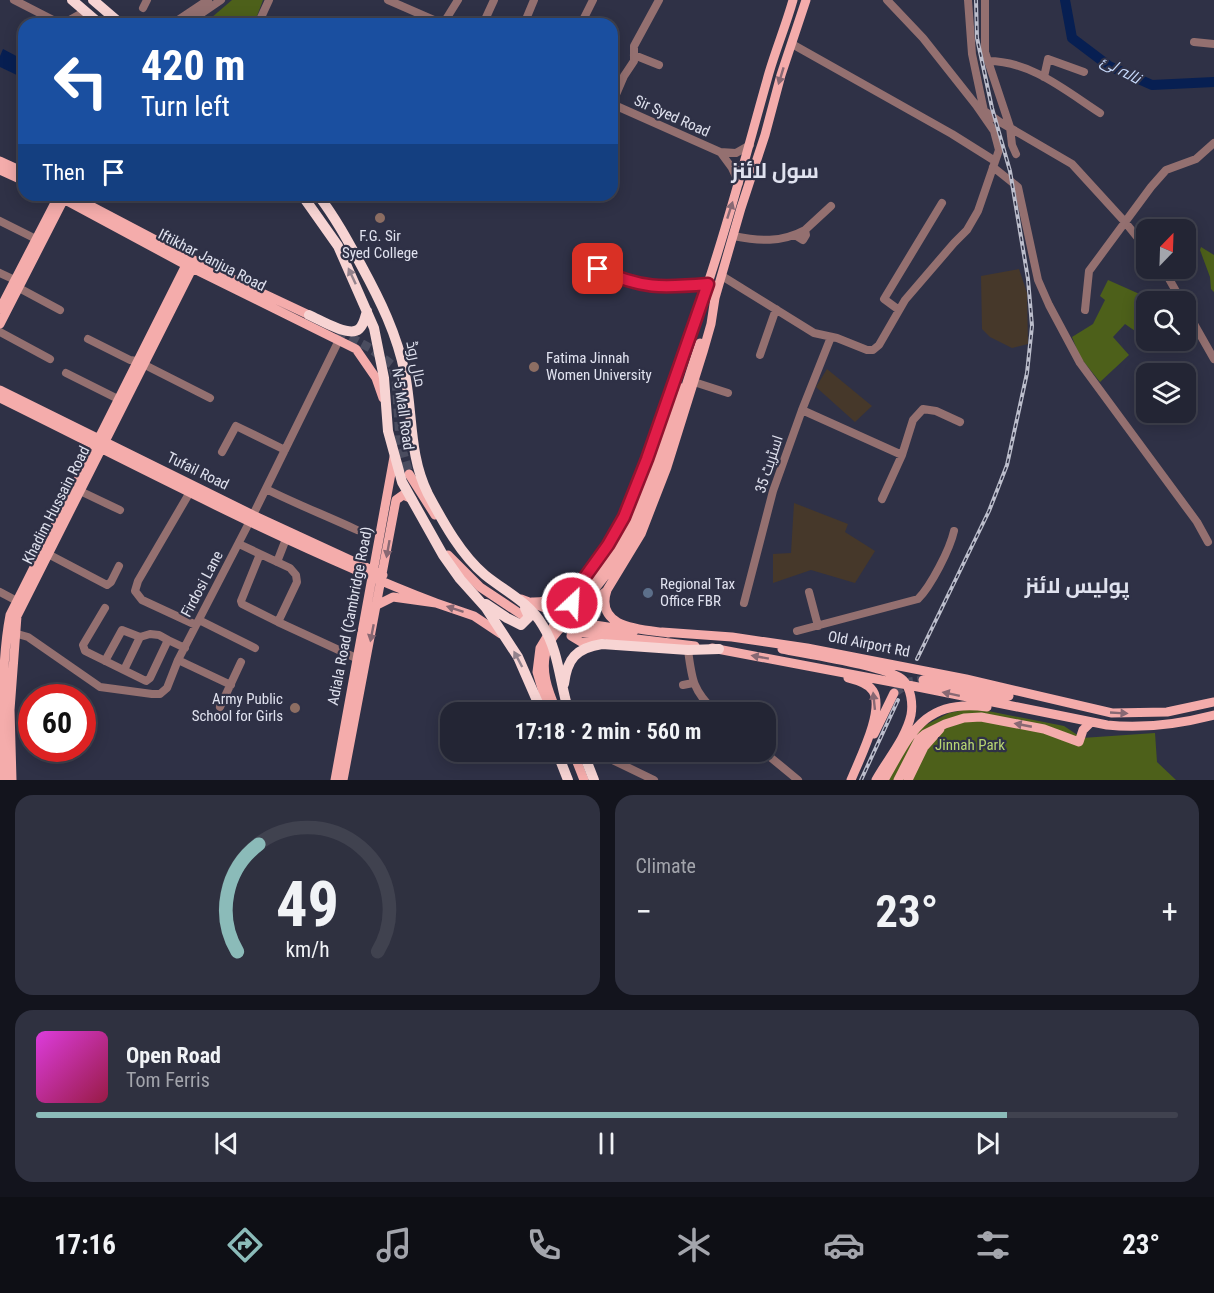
<!DOCTYPE html>
<html lang="en">
<head>
<meta charset="utf-8">
<style>
  :root { --surface:#232534; --page:#2f3140; --text:#f1f3f6; --muted:#a3a5ac; --line:#40424f; --accent:#8bbbb9 }
  body { margin:0; font-family:"Roboto Condensed",Cairo,sans-serif; background:var(--page); color:var(--text); height:100vh; display:flex; flex-direction:column; font-size:22px; white-space:nowrap }
  * { box-sizing:border-box; margin:0 }
  p { font-size:20px; color:var(--muted) }
  .icon { flex:none; width:33px; height:33px; fill:none; stroke:currentColor; stroke-width:2; stroke-linecap:round; stroke-linejoin:round }
  .map { position:relative; height:780px; overflow:hidden }
  .sheet { display:flex; flex-direction:column; gap:15px; padding:15px; background:#13141d; flex:1 }
  .sheet>* { flex:none }
  .hud { position:absolute; left:18px; top:18px; width:600px; height:183px; border-radius:18px; box-shadow:0 3px 15px #0003,0 0 0 2px var(--line); background:#1a4fa0; color:#fff; overflow:hidden }
  .needle { width:39px; rotate:23deg }
  .controls { position:absolute; left:1136px; top:219px; display:grid; gap:12px }
  .controls a { display:grid; place-items:center; width:60px; height:60px; border-radius:12px; background:var(--surface); box-shadow:0 3px 15px #0003,0 0 0 2px var(--line); font-size:30px }
  .speed { position:absolute; left:18px; top:684px; display:flex; gap:12px; font-size:30px; font-weight:700; text-align:center }
  .speed>* { display:grid; place-content:center; width:78px; height:78px; border-radius:50%; background:var(--surface); box-shadow:0 3px 15px #0003,0 0 0 2px var(--line); line-height:1 }
  .speed .limit { border:9px solid #d22; background:#fff; color:#111 }
  .pin { position:absolute; display:grid; place-items:center; width:51px; height:51px; color:#fff; margin:-26px; border-radius:12px; box-shadow:0 3px 9px #0006 }
  .me { position:absolute; width:66px; margin:-33px; rotate:25deg; stroke-linejoin:round; filter:drop-shadow(0 0 4px #0008) }
  .turn { display:flex; align-items:center; gap:21px; height:126px; padding:0 24px; font-size:27px }
  .turn .icon { width:78px; height:78px; stroke-width:2.5 }
  .turn b { display:block; font-size:42px; line-height:51px }
  .then { display:flex; align-items:center; height:57px; padding:0 24px; background:#0003; gap:12px; font-size:22px }
  .big { font-size:45px; font-weight:700; line-height:1.1 }
  .sheet .card { flex:1; display:flex; flex-direction:column; justify-content:center; gap:9px; min-width:0; padding:0 21px; border-radius:18px; background:var(--page) }
  .sheet .dial { align-items:center; gap:0 }
  .dial svg { height:156px; overflow:visible; fill:none; stroke:var(--line); stroke-width:7; stroke-linecap:round; text-anchor:middle }
  .dial text { fill:var(--text); stroke:none }
  .song { display:flex; align-items:center; gap:18px }
  .cover { width:72px; height:72px; border-radius:9px; background:linear-gradient(135deg,hsl(300 70% 55%),hsl(340 70% 35%)) }
  .played { height:6px; border-radius:3px; background:linear-gradient(90deg,var(--accent) 85%,var(--line) 85%) }
  .keys { display:flex; justify-content:space-around; direction:ltr }
  .heat { display:flex; justify-content:space-between; align-items:center; font-size:33px; direction:ltr }
  .sheet .tiles { flex:1; display:grid; gap:15px; grid-template-columns:1fr 1fr }
  .card:last-child { grid-column:span 2 }
  .trip { position:absolute; left:440px; top:702px; width:336px; height:60px; border-radius:18px; background:var(--surface); box-shadow:0 3px 15px #0003,0 0 0 2px var(--line); font-weight:700; line-height:60px; text-align:center }
  .dock { display:flex; height:96px; justify-content:space-around; align-items:center; background:#0e0f15; color:var(--muted) }
  .dock .icon { width:42px; height:42px }
  .dock .active { color:var(--accent) }
  .dock b { font-size:27px; color:var(--text) }
  .map>svg:first-child { display:block }
</style>
</head>
<body>
<div class="map">
<svg width="1214" height="780" viewBox="0 0 1214 780">
  <rect width="100%" height="100%" fill="#2f3146"/>
  <path fill="#46382a" d="M1019 269 1027 293 1028 344 1012 348 990 337 982 329 981 276Z
    M827 369 872 406 855 422 816 387Z
    M794 503 848 524 845 532 875 551 855 583 811 570 773 583V554L791 553Z"/>
  <path fill="#4d601a" d="M232 0H263L254 24H204Z
    M1201 247 1214 255V292L1211 289 1210 277 1200 250Z
    M1108 280 1144 296 1151 301 1146 302V327L1144 326 1138 333 1125 324 1113 337 1129 355 1100 382 1080 357 1072 337 1093 324 1105 300 1100 296Z
    M973 708 1064 726 1082 738 1155 733 1157 762 1176 780H888L918 729 949 713Z"/>
  <path fill="#071f52" d="M3 49 24 60V70L21 77 0 67V56Z"/>
  <g fill="none" stroke-linecap="round" stroke-linejoin="round">
    <path stroke="#071f52" stroke-width="10" d="M1065 0 1072 38 1109 66 1152 85 1214 82"/>
    <path stroke="#4a4c5f" stroke-width="9" stroke-dasharray="9 4.5" stroke-linecap="butt" d="M338 331 370 348 392 365 396 379 400 442 409 474
      M894 693 910 682 923 680"/>
    <path stroke="#947070" stroke-width="8" d="M14 0 59 23 66 22 84 12
      M388 0 443 24
      M887 0 923 38 976 105 1000 122 1072 164 1125 222 1146 248
      M968 0 972 54 984 111
      M985 0V52L1010 127 1012 145 1016 154
      M143 8 147 0
      M172 24 208 0
      M186 24 221 0
      M258 24 269 0
      M443 24 458 0
      M483 24 494 0
      M524 24 534 0
      M581 24 593 0
      M1194 42 1214 44
      M792 44 952 134 995 161
      M634 55 659 65
      M988 61C1031 61 1066 91 1100 113
      M1044 77 1048 59 1084 72
      M612 104 720 152 736 153 750 145
      M612 104 624 76 634 61V46L659 0
      M721 153 732 168 739 183
      M993 167 1018 187 1038 280 1049 305 1080 363 1197 522 1208 542
      M0 221 36 239
      M805 230 831 206
      M733 236C759 241 781 243 805 230L806 235 803 240 795 235
      M580 252C586 257 590 264 597 268 631 291 670 287 708 284
      M1163 268 1182 302
      M0 273 15 280
      M722 276 814 333 837 338 867 350H873L879 345 905 300 954 243 967 230 978 211 999 150 994 131 976 105
      M19 288 60 310
      M1185 308 1214 359
      M899 310 884 299 942 203
      M1085 310 1089 271 1151 187 1166 170 1196 159 1214 143
      M0 332 50 359
      M88 339 130 360 137 361 210 398
      M760 355 776 309
      M66 373 118 399
      M694 382 728 393
      M802 410 902 455
      M222 452 236 426 285 450
      M266 489C296 504 327 516 357 530
      M80 491 120 510
      M190 492 138 581 135 591 142 600 196 625
      M882 499 902 455 913 420 923 409 936 411 960 422
      M239 544 290 568 296 575 297 582 278 622 242 604 241 601 260 554
      M48 554 107 585 111 582 119 566
      M277 562 286 539
      M0 592 17 601
      M809 592 818 626
      M744 603 773 491 802 410 831 337
      M105 608 83 645 85 651 146 681 150 678 168 640 185 648
      M199 620 255 648
      M278 622 356 658
      M797 631 918 599C931 586 950 549 954 531
      M14 633 28 637 100 687 152 694H160L167 688 178 660 251 519 339 340
      M688 650C692 681 693 690 715 712
      M178 660 231 685
      M105 661 122 630 140 637 150 634 159 635 168 640
      M124 670 140 637
      M683 685 693 683
      M220 707 241 662
      M764 752 798 780
      M598 753 654 780"/>
    <path stroke="#f4acab" stroke-width="9" d="M0 161 24 172
      M0 170 24 181
      M56 195 186 265 356 349 376 378 383 398
      M70 195 207 267 309 315
      M0 309 59 195
      M0 324 66 195
      M0 390 253 515 383 575
      M0 398C144 469 286 545 436 603
      M409 474 435 515
      M448 555 480 587 525 617
      M521 599 588 624 634 631
      M532 602C571 603 598 564 616 533 646 479 663 409 683 350 690 332 698 314 704 295 729 222 748 147 769 73 776 49 786 25 793 0
      M377 605 393 597 436 603 474 616 501 634
      M575 607 584 609 605 592
      M578 626 572 630 571 636 581 642 600 643
      M578 632 695 646
      M662 632 732 637 807 648 966 679 1112 713 1167 712 1214 702
      M668 633C642 629 594 629 607 590L641 534 667 467 703 352 711 324 715 298 741 208 765 135 781 75 806 0
      M712 648 913 686 1107 725C1143 729 1179 724 1214 715
      M782 649C806 654 888 666 903 680 911 688 913 704 911 715 906 738 887 760 876 780
      M848 678C856 680 868 683 873 691 885 710 859 760 851 780
      M923 680 1009 696
      M545 699 537 672 540 648 554 625 595 577 624 532 649 476 678 386
      M557 712C548 691 539 669 548 646 552 635 562 627 570 618 590 595 611 571 626 545 660 482 677 410 700 343
      M874 734 894 693
      M573 752 584 780
      M4 780C4 726 0 667 10 615L186 265
      M12 780 10 710 17 616 196 261
      M335 780 394 457
      M343 780 396 500 403 495 412 499
      M884 780C911 733 924 698 987 707
      M898 780 919 739 925 734 945 724 964 718 981 717 1044 729 1079 742 1083 730 1091 722
      M908 780 924 747 940 729"/>
    <path stroke="#f7d4d3" stroke-width="10" d="M72 0 100 24
      M93 0 121 24
      M302 195 338 246 374 328 384 378 388 431 402 482 443 555 460 579 486 608 518 657 542 712
      M318 195C335 217 348 241 361 265 380 300 397 334 405 374 413 415 409 456 428 494 443 522 461 555 485 575 506 592 529 602 543 626 559 651 560 685 569 712
      M309 315C321 320 349 338 359 329 364 325 365 317 367 311
      M486 604 507 618 521 625 529 617 525 608
      M564 684C567 659 576 648 602 644L688 650 719 649
      M557 752 568 780
      M583 752 594 780"/>
    <g stroke="#bcbecc" stroke-width="4">
      <path id="rail" d="M917 659 989 511 1007 465 1027 373 1032 326 1028 279 1010 171 992 108 977 38 976 0
        M861 780 898 700"/>
    </g>
    <use href="#rail" stroke="#2f3146" stroke-width="1.5" stroke-dasharray="4.5" stroke-linecap="butt"/>
  </g>
  <defs><path id="oneway-solid" d="M-6-.8H1V-3.2L6.5 0L1 3.2V.8H-6Z" transform="scale(1.5)"/></defs>
  <g fill="#886873">
    <use href="#oneway-solid" transform="translate(781 76) rotate(107)"/>
    <use href="#oneway-solid" transform="translate(730 210) rotate(-72)"/>
    <use href="#oneway-solid" transform="translate(388 549) rotate(100)"/>
    <use href="#oneway-solid" transform="translate(455 609) rotate(-162)"/>
    <use href="#oneway-solid" transform="translate(372 633) rotate(101)"/>
    <use href="#oneway-solid" transform="translate(760 657) rotate(-170)"/>
    <use href="#oneway-solid" transform="translate(951 694) rotate(-168)"/>
    <use href="#oneway-solid" transform="translate(874 701) rotate(-96)"/>
    <use href="#oneway-solid" transform="translate(1119 713) rotate(3)"/>
    <use href="#oneway-solid" transform="translate(1023 725) rotate(-169)"/>
  </g>
  <g fill="#93828c">
    <use href="#oneway-solid" transform="translate(352 276) rotate(-115)"/>
    <use href="#oneway-solid" transform="translate(518 659) rotate(-118)"/>
  </g>
  <g fill="none" stroke-linecap="round" stroke-linejoin="round">
    <g stroke="#92132f" stroke-width="15">
      <path id="route" d="M572 603 575 591 608 545 624 517 647 459 708 284C661 288 642 289 598 269"/>
    </g>
    <use href="#route" stroke="#e11d48" stroke-width="10"/>
  </g>
  <g fill="#8d6e63" stroke="#2f3146" stroke-width="2">
    <circle cx="380" cy="218" r="6"/>
    <circle cx="534" cy="367" r="6"/>
    <circle cx="295" cy="708" r="6"/>
  </g>
  <circle fill="#5c6f8a" stroke="#2f3146" stroke-width="2" cx="648" cy="593" r="6"/>
  <g text-anchor="middle" stroke-width="4.5" stroke-linejoin="round" paint-order="stroke">
    <g font-size="15" fill="#e0e2ef" stroke="#2f3146">
      <text transform="translate(672 116) rotate(24)" y="5">Sir Syed Road</text>
      <text transform="translate(212 260) rotate(27)" y="5">Iftikhar Janjua Road</text>
      <text transform="translate(416 364) rotate(78)" y="5">مال روڈ</text>
      <text transform="translate(403 409) rotate(82)" y="5">N-5 Mall Road</text>
      <text transform="translate(769 464) rotate(-72)" y="5">اسٹریٹ 35</text>
      <text transform="translate(198 471) rotate(26)" y="5">Tufail Road</text>
      <text transform="translate(56 505) rotate(-63)" y="5">Khadim Hussain Road</text>
      <text transform="translate(202 584) rotate(-62)" y="5">Firdosi Lane</text>
      <text transform="translate(350 616) rotate(-79)" y="5">Adiala Road (Cambridge Road)</text>
      <text transform="translate(869 644) rotate(11)" y="5">Old Airport Rd</text>
    </g>
    <g font-size="15" fill="#e0e2ef" stroke="#2f3146" text-anchor="start">
      <text x="380" y="241" text-anchor="middle">F.G. Sir<tspan x="380" dy="17">Syed College</tspan></text>
      <text x="546" y="363">Fatima Jinnah<tspan x="546" dy="17">Women University</tspan></text>
      <text x="660" y="589">Regional Tax<tspan x="660" dy="17">Office FBR</tspan></text>
      <text x="283" y="704" text-anchor="end">Army Public<tspan x="283" dy="17">School for Girls</tspan></text>
    </g>
    <g font-size="15" fill="#b7d572" stroke="#2f3146">
      <text x="970" y="750">Jinnah Park</text>
    </g>
    <g font-size="16" font-style="italic" fill="#c6d9fb" stroke="#2f3146">
      <text transform="translate(1121 69) rotate(28)" y="6">نالہ لئ</text>
    </g>
    <g font-size="21" font-weight="bold" fill="#e0e2ef" stroke="#2f3146">
      <text x="775" y="178">سول لائنز</text>
      <text x="1077" y="593">پولیس لائنز</text>
    </g>
  </g>
</svg>
<div class="controls">
<a><svg class="needle" viewBox="-14 -14 28 28"><path d="M0-13l5 13h-10z" fill="#e53935"/><path d="M0 13l5-13h-10z" fill="#a3a5ac"/></svg></a>
<a><svg class="icon" aria-label="search" viewBox="0 0 24 24"><circle cx="10" cy="10" r="6"/><path d="M15 15l6 6"/></svg></a>
<a><svg class="icon" aria-label="layers" viewBox="0 0 24 24"><path d="M12 4l9 5-9 5-9-5zM3 14l9 5 9-5"/></svg></a>
</div>
<div class="speed"><div class="limit">60</div></div>
<div class="pin" style="left:598px;top:269px;background:#d93025"><svg class="icon" aria-label="arrive" viewBox="0 0 24 24"><path d="M6 21V4h12l-3 4 3 4H6"/></svg></div>
<svg class="me" style="left:572px;top:603px" viewBox="-20 -20 40 40"><circle r="17" fill="#e11d48" stroke="#fff" stroke-width="3"/><path d="M0-11L8 9 0 5-8 9z" fill="#fff"/></svg>
<div class="trip">17:18 · 2 min · 560 m</div>
<div class="hud">
<div class="turn"><svg class="icon" aria-label="left" viewBox="0 0 24 24"><path d="M17 20v-9H6M10 6l-5 5 5 5"/></svg><div><b>420 m</b>Turn left</div></div>
<div class="then">Then<svg class="icon" aria-label="arrive" viewBox="0 0 24 24"><path d="M6 21V4h12l-3 4 3 4H6"/></svg></div>
</div>
</div>
<section class="sheet">
<div class="tiles">
<div class="card dial"><svg viewBox="0 0 100 80">
<path d="M14 69A42 42 0 1 1 86 69"/>
<path d="M14 69A42 42 0 0 1 25 14" stroke="#8bbbb9"/>
<text x="50" y="56" font-size="32" font-weight="700">49</text>
<text x="50" y="72" font-size="11">km/h</text>
</svg></div>
<div class="card"><p>Climate</p>
<div class="heat"><a>−</a><b class="big">23°</b><a>+</a></div>
</div>
<div class="card">
<div class="song"><i class="cover"></i><div><b>Open Road</b><p>Tom Ferris</p></div></div>
<div class="played"></div>
<div class="keys"><svg class="icon" aria-label="previous" viewBox="0 0 24 24"><path d="M18 5L8 12l10 7zM5 5v14"/></svg><svg class="icon" aria-label="pause" viewBox="0 0 24 24"><path d="M8 5v14M16 5v14"/></svg><svg class="icon" aria-label="next" viewBox="0 0 24 24"><path d="M6 5l10 7-10 7zM19 5v14"/></svg></div>
</div>
</div>
</section>
<nav class="dock">
<b>17:16</b>
<svg class="icon active" aria-label="directions" viewBox="0 0 24 24"><path d="M12 3l9 9-9 9-9-9zM9 14v-3h6M13 9l2 2-2 2"/></svg>
<svg class="icon" aria-label="music" viewBox="0 0 24 24"><path d="M9 18V5l10-2v13"/><circle cx="6" cy="18" r="3"/><circle cx="16" cy="16" r="3"/></svg>
<svg class="icon" aria-label="phone" viewBox="0 0 24 24"><path d="M5 4h4l2 5-3 2q2 4 5 5l2-3 5 2v4C11 20 4 13 5 4z"/></svg>
<svg class="icon" aria-label="climate" viewBox="0 0 24 24"><path d="M12 3v18M4 7l16 10M4 17L20 7"/></svg>
<svg class="icon" aria-label="car" viewBox="0 0 24 24"><path d="M5 17H2v-5l4-1 3-4h7l3 4 3 1v5h-3M9 17h6M6 11h13"/><circle cx="7" cy="17" r="2"/><circle cx="17" cy="17" r="2"/></svg>
<svg class="icon" aria-label="filters" viewBox="0 0 24 24"><path d="M4 7h16M4 17h16"/><circle cx="9" cy="7" r="2"/><circle cx="15" cy="17" r="2"/></svg>
<b>23°</b>
</nav>
</body>
</html>
